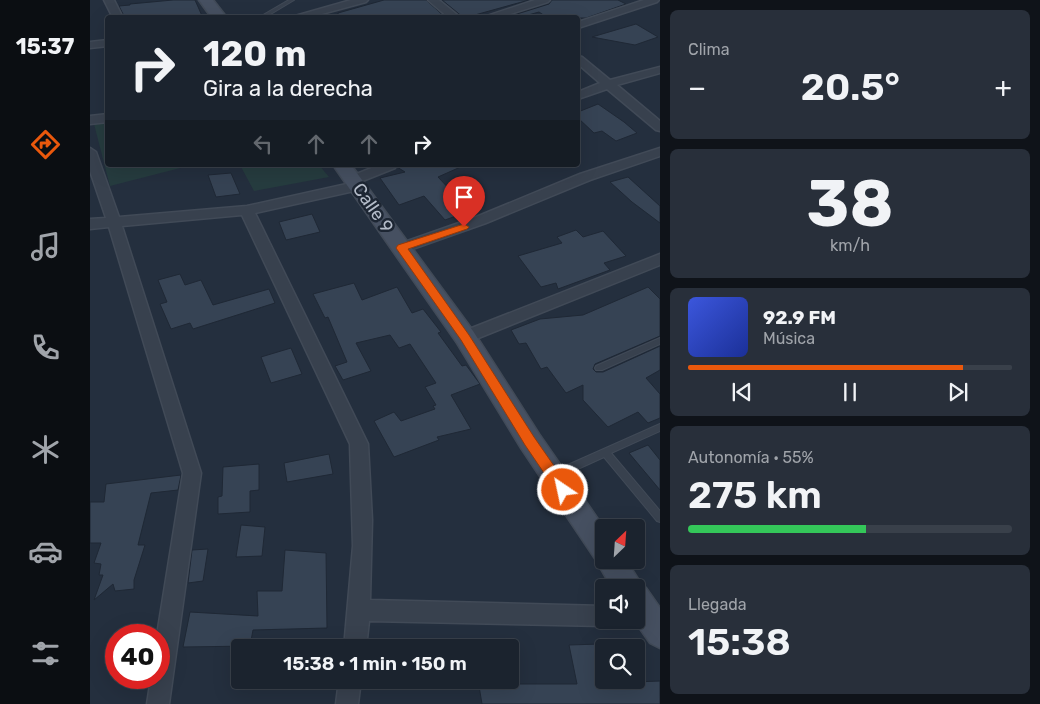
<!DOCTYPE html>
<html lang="es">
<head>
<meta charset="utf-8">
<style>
  :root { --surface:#1b232e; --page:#282f3a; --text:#f1f3f6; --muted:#a0a4aa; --line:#39404a; --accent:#ea580c }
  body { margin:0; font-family:Rubik,sans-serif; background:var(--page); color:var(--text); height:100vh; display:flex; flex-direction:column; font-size:19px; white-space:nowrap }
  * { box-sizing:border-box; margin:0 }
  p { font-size:16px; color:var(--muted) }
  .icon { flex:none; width:28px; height:28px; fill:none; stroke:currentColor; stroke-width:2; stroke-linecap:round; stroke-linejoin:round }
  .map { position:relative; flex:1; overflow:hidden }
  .side { display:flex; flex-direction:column; gap:10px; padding:10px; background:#0f1319; width:380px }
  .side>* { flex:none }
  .banner { position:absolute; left:15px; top:15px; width:475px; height:152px; border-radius:5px; box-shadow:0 5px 20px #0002,0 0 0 1px var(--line); background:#1b232e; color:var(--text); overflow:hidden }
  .needle { width:32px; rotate:25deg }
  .fabs { position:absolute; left:505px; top:519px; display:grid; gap:10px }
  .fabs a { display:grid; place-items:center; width:50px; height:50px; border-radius:5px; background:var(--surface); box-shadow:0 5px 20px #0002,0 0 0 1px var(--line); font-size:25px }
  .speed { position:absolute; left:15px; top:624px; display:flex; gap:10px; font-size:25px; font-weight:700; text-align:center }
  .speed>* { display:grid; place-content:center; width:65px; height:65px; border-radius:50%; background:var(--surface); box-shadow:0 5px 20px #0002,0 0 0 1px var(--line); line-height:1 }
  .speed .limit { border:8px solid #d22; background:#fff; color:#111 }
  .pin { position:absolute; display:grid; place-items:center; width:42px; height:42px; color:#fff; margin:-51px -21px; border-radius:50% 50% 50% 0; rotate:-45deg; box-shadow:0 0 5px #0007 }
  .pin .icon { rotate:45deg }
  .me { position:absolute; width:55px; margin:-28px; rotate:326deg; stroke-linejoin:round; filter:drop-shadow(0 0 4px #0008) }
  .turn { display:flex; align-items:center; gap:18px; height:105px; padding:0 15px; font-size:22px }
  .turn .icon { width:65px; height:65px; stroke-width:2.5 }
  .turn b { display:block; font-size:35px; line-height:42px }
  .lanes { display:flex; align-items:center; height:48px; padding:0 15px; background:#0003; justify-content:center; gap:25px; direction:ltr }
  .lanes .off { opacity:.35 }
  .big { font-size:38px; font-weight:600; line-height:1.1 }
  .side .card { flex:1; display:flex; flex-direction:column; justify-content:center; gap:8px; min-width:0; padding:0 18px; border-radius:8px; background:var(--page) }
  .side .dial { align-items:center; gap:0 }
  .dial b { font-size:65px; line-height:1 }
  .song { display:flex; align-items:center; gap:15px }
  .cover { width:60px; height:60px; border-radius:8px; background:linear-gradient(135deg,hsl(230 70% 55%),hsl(230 70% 35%)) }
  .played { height:5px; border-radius:2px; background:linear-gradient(90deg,var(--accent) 85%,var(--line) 85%) }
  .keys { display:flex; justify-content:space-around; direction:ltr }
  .heat { display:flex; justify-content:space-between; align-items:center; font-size:28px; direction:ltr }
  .charge { height:8px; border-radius:4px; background:linear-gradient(90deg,#34c759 55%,var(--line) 0) }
  .trip { position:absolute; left:141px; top:639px; width:288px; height:50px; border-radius:5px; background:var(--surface); box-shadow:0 5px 20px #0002,0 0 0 1px var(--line); font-weight:600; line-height:50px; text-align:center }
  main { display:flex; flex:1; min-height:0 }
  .dock { display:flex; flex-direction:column; width:90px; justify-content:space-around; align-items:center; background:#0b0e12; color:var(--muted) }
  .dock .icon { width:35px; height:35px }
  .dock .current { color:var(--accent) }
  .dock b { font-size:22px; color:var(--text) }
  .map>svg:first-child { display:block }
</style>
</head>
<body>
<main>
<nav class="dock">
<b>15:37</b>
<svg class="icon current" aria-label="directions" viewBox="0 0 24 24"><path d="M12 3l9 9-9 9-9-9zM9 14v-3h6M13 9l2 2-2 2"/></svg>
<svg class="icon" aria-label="music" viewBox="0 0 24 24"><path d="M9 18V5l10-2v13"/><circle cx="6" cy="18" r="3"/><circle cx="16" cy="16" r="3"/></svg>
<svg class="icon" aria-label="phone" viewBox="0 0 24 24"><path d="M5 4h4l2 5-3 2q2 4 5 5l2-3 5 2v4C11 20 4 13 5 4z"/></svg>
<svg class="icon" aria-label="climate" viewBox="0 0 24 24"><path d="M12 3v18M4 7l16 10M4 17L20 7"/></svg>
<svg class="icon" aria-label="car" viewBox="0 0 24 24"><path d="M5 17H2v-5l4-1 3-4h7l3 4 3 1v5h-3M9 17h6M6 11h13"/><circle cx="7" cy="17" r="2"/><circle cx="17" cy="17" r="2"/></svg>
<svg class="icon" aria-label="filters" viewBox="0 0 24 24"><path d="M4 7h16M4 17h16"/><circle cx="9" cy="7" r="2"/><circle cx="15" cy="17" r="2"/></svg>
</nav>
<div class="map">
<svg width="570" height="704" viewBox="0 0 570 704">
  <rect width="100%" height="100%" fill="#242f3e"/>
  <path fill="#263c3f" d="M17 123 18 165H102L20 186 4 124Z
    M150 165H229L239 177 164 191Z"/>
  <path fill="#364354" stroke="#1f2835" d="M83 0H105L113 18H35L29 6 40 5V4Z
    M294 0H336L356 18H248V13Z
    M352 0H439L374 18Z
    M462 0H528L536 4 496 18H458L449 12 431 17 427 14 459 4Z
    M546 24 568 37 545 45 502 37Z
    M508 104 534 122 547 133 526 141 512 131 504 133 488 118V112Z
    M308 165H375L348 177 380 211 355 220 334 196 309 205 290 178 315 172 307 167Z
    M141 173 150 194 126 197 118 175Z
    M538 177 570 206V223L542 202 520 182Z
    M222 214 230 232 196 240 189 222Z
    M486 230 493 237 513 231 536 256 514 263 520 270 468 289 466 283 451 287 428 256 472 243 467 237Z
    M90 274 95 285 111 280 123 305 179 289 185 303 103 329 100 323 81 329 70 304 77 302 68 280Z
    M264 283 272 300 307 287 322 313 333 309 351 332 348 333 372 366 376 365 390 384 361 395 381 429 347 437 349 440 304 457 284 421 304 412 311 421 345 409 343 406 346 405 335 387 346 383 320 344 309 348 300 335 266 343 281 371 253 380 245 366 257 362 238 317 235 318 223 294Z
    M558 287 570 299V336L505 364 503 369 506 372H513L570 346V370L556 378 570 394V418L558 423 548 412 518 427 493 400V385L476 393 457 367 451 369 436 343 429 344 421 330 450 319 493 315Z
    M201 348 212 374 181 383 171 357Z
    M558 445 570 460V490L539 453Z
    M239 454 243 474 197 482 194 463Z
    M169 464V490L160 491V512L128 514V497L132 496 133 467Z
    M91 475 88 490 61 493 48 545H55L44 580V589L25 591 23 584 4 600 13 575H9L11 564 4 563 11 543H0V502H14L16 484Z
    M151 525 175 527 172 556 146 557Z
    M118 549 113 581 98 583 102 550Z
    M195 550 236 553 237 628 163 630 160 646 93 647 100 612 168 616 167 591H192Z
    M510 644 514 660V680H518L519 683 570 681V704H392L388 680H421L422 684H487L479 645Z"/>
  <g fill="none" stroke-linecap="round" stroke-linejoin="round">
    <g stroke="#414a57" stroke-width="2">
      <path id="lane" d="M199 0H204L174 18H168Z
        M570 338V344L512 370H506L505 368 506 366Z
        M570 424V431L521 453 570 511V522L567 521 514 457 468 478 465 479 462 478 461 475 462 472Z"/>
    </g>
    <g stroke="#414a57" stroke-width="3">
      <path id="street" d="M14 0H24L33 18H23Z
        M261 0H278L276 2 217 18H198Z
        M338 0H349L371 18H359Z
        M445 0H460L458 2 408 18H391Z
        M554 0H569L567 2 488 28V22Z
        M18 40V46L0 48V42Z
        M488 56 492 57 520 80 570 67V73L527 85 570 121V131L566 130 517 89 488 99V92L510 83 488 64Z
        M18 114V122L0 124V116Z
        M0 148 6 152 29 217 157 206 261 183 257 180 259 177 289 165H306L305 168 270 182 275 186 273 189 165 213 278 444 282 520 280 600 514 606V620H523L521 623 514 626 279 621 276 648H254L263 546 260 444 152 215 32 226 111 473 79 704H57L61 678H69L67 635 93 473 19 227 0 229V219L16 218 0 171Z
        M570 148V156L500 180 396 223 311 253 306 251 304 248 306 245 386 217 490 174Z
        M570 254V265L381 341 375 343 369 341 367 337 369 333Z
        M249 680H271L268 704H246Z"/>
    </g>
    <g stroke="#414a57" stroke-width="3">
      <path id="secondary" d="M109 0H123L137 18H122Z
        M243 165H261L383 331 449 434 514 528V560H536L553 587 556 588 570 608V648L560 643 544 620H546V588H522L506 560 431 448 367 343Z"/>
    </g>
    <use href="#lane" fill="#38414e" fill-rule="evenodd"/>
    <use href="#street" fill="#38414e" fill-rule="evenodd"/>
    <use href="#secondary" fill="#465061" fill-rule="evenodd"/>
  </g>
  <path fill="#ea580c" stroke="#983908" d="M374 224 379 227 377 229 318 249 379 335 444 437 478 486 480 490 478 495 473 496 469 495 435 445 371 340 306 248 308 245Z"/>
  <g text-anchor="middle" stroke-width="5" stroke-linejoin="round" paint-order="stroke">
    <g font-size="18" fill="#b4bcc9" stroke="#1d2633">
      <text transform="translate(283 208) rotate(55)" y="6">Calle 9</text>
    </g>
  </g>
</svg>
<div class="fabs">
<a><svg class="needle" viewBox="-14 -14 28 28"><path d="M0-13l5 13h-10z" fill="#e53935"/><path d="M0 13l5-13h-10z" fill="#a0a4aa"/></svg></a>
<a><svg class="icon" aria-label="sound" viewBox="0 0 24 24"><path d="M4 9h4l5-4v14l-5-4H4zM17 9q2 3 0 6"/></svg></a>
<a><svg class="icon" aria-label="search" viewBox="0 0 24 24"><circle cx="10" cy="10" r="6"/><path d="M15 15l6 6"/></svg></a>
</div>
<div class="speed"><div class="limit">40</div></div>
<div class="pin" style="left:374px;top:227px;background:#d93025"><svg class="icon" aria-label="arrive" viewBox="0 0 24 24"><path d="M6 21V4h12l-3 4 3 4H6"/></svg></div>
<svg class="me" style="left:473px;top:490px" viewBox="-20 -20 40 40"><circle r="17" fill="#ea580c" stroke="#fff" stroke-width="3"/><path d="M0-11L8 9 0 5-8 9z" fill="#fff"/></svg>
<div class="trip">15:38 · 1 min · 150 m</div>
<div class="banner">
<div class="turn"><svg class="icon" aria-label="right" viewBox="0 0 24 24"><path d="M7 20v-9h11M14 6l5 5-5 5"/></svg><div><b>120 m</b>Gira a la derecha</div></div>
<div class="lanes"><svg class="icon off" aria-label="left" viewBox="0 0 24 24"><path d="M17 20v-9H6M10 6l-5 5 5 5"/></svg><svg class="icon off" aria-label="ahead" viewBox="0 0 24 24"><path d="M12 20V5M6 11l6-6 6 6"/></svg><svg class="icon off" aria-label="ahead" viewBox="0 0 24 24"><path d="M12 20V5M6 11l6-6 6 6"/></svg><svg class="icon" aria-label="right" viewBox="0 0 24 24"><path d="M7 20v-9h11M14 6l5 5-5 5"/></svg></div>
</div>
</div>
<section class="side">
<div class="card"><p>Clima</p>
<div class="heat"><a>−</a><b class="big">20.5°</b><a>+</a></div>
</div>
<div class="card dial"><b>38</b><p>km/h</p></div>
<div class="card">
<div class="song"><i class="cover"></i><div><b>92.9 FM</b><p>Música</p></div></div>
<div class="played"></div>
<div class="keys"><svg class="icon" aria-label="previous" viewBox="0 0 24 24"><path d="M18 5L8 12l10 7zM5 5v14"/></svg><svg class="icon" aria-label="pause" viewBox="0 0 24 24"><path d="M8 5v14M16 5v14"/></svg><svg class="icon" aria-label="next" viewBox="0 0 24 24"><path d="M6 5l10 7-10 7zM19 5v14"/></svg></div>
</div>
<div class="card"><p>Autonomía · 55%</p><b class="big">275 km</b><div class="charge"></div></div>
<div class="card"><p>Llegada</p><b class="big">15:38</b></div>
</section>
</main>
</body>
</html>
